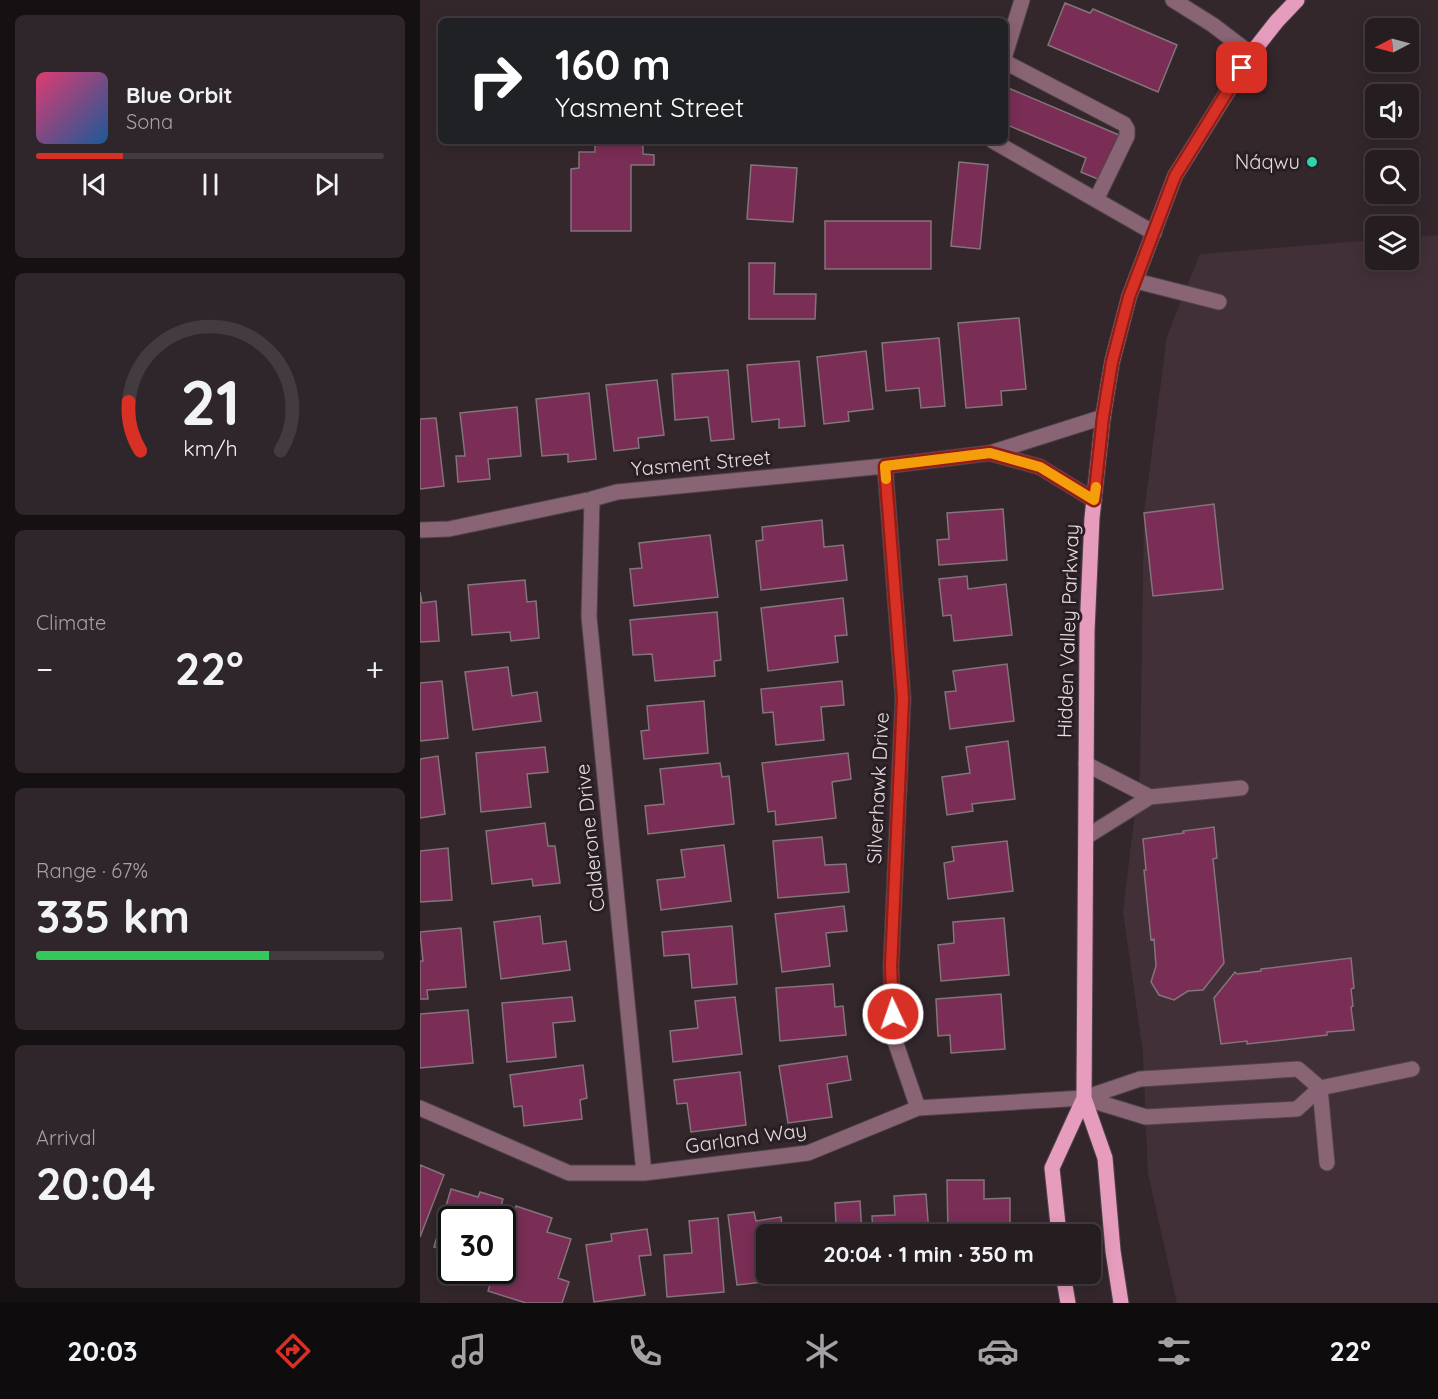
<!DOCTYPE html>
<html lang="en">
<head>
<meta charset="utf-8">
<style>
  :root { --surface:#261d21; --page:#2e262a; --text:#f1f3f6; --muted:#a4a2a5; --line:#423b3f; --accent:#d93025 }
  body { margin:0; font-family:Quicksand,sans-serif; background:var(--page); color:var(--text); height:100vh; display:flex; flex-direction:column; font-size:22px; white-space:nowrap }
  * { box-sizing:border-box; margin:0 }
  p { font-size:20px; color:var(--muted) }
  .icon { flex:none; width:33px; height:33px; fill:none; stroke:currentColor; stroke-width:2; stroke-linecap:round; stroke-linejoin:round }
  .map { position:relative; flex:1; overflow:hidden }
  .drawer { display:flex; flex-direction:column; gap:15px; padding:15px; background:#151012; width:420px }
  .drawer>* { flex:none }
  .guide { position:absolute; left:18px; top:18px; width:570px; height:126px; border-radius:9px; box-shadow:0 3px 15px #0003,0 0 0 2px var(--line); background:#202124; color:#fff; overflow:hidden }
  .needle { width:39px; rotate:264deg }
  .tools { position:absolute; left:945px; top:18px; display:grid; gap:12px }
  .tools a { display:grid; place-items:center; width:54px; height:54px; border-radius:9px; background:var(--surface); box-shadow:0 3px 15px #0003,0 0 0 2px var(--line); font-size:30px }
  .speed { position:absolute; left:18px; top:1206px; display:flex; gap:12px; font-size:30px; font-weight:700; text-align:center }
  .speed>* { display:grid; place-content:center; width:78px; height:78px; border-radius:50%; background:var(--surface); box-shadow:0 3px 15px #0003,0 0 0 2px var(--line); line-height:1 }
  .speed .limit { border:3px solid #111; border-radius:9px; background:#fff; color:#111 }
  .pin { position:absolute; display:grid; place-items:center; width:51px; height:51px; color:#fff; margin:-26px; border-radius:12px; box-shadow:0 3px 9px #0006 }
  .me { position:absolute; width:66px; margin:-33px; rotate:357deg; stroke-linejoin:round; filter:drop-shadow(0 0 4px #0008) }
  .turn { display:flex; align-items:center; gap:21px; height:126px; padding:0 18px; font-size:27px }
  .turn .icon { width:78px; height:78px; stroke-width:2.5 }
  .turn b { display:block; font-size:42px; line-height:51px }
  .big { font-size:45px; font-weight:700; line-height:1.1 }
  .drawer .widget { flex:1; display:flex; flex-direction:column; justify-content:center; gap:9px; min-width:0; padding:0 21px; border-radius:9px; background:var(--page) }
  .drawer .dial { align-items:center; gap:0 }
  .dial svg { height:156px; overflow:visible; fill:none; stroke:var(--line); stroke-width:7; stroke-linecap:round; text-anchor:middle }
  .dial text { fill:var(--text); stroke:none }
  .song { display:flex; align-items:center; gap:18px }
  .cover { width:72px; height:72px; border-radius:9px; background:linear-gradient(135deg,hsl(340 70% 55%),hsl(210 70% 35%)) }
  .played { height:6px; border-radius:3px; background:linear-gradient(90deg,var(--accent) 25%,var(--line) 25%) }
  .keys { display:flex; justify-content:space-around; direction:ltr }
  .heat { display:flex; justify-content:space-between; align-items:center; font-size:33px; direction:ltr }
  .charge { height:9px; border-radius:4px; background:linear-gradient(90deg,#34c759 67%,var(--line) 0) }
  .trip { position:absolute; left:336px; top:1224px; width:345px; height:60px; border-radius:9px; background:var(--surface); box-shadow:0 3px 15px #0003,0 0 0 2px var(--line); font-weight:700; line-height:60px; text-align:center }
  .tabs { display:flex; height:96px; justify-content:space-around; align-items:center; background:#0f0c0d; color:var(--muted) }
  .tabs .icon { width:42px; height:42px }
  .tabs .active { color:var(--accent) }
  .tabs b { font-size:27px; color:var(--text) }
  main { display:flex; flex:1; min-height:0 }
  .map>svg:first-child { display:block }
</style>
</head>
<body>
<main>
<section class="drawer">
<div class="widget">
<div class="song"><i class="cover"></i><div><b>Blue Orbit</b><p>Sona</p></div></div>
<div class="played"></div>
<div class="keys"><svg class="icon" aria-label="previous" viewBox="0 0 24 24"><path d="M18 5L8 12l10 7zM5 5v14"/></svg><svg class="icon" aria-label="pause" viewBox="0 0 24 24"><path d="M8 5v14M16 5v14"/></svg><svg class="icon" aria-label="next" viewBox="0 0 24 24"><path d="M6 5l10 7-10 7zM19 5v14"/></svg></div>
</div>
<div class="widget dial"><svg viewBox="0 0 100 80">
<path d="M14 69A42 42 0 1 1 86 69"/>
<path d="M14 69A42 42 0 0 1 8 44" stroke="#d93025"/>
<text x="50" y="56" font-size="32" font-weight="700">21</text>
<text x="50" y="72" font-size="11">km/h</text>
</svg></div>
<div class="widget"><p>Climate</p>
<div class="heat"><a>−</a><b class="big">22°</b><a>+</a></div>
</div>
<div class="widget"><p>Range · 67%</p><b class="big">335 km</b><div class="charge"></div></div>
<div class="widget"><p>Arrival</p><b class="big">20:04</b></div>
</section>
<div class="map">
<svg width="1018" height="1303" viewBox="0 0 1018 1303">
  <rect width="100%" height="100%" fill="#33272c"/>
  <path fill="#423038" d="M1018 235V1303H757L728 1173 723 1053 703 912 720 771 724 513 747 336 780 254 955 240 956 260H988L989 238Z"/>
  <path fill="#7a2e55" stroke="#82747a" stroke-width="1.5" d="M645 3 670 13 673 9 757 45 738 92 628 45Z
    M586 87 699 135 680 180 661 172 666 158 585 124Z
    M175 141H223V154L234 155V165H211V231H151V169L159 168V152H175Z
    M539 162 568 165 560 249 531 246Z
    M331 165 377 168 373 222 327 219Z
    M405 221H511V269H405Z
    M329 263H355L354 294H396L395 319H329Z
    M599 318 606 389 581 391 582 405 546 408 538 323Z
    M519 338 525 406 501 408 499 388 466 391 462 343Z
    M446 351 453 409 428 412 429 421 404 424 397 357Z
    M379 361 385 426 359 428V419L332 422 327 365Z
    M308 370 314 439 291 441 288 417 255 420 252 374Z
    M237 380 244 435 218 438 219 448 194 451 186 385Z
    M169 393 176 459 148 462V454L122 456 116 399Z
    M97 407 101 456 68 459 70 479 38 482 36 456H45L40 413Z
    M16 418 24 486 0 489V419Z
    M794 504 803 589 733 596 724 513Z
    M583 509 587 560 519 565 517 540 529 539 527 513Z
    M402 520 404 547 423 545 427 580 341 590 336 541 343 540 342 527Z
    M290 535 298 597 214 606 210 569 222 568 219 543Z
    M547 576 548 589 586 584 592 635 534 641 531 615 523 616 519 579Z
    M105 580 107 602 116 601 119 638 91 641 90 632 52 635 48 585Z
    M0 592 2 603 16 601 19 641 0 642Z
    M423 598 427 635 415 636 418 662 348 671 341 608Z
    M297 612 301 660 294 661 295 676 235 681 232 654 213 655 210 620Z
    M587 664 594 721 530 729 525 692 536 691 533 671Z
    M88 667 92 696 117 692 121 721 53 730 45 672Z
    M22 681 28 738 0 741V683Z
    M422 681 424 705 401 707 404 740 356 745 353 712 343 713 341 689Z
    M284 701 288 753 224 759 221 731 229 730 227 706Z
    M588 741 595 799 552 804 553 811 527 815 522 777 550 773 546 747Z
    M125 747 128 772 107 774 111 807 61 812 56 753Z
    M428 753 431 779 412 782 416 818 356 825 355 811 348 812 342 763Z
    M18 756 25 814 0 818V759Z
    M300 763 302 777 309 776 314 824 228 834 225 806 244 804 240 769Z
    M125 823 128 846H135L140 883 113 886 112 879 72 884 66 831Z
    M794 827 797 858 793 859 804 963 783 990 768 991 754 1000 739 995 731 982 736 966 734 939 731 940 724 870H726L723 839 764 833 763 831Z
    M402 837 405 865 426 864 429 892 358 898 353 841Z
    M587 841 593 891 528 899 524 863 534 861 532 847Z
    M304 845 311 901 241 910 237 880 265 877 261 850Z
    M28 848 32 900 0 902V851Z
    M424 906 427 931 406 933 410 966 362 972 355 914Z
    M120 916 123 944 146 941 150 970 81 979 74 922Z
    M584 918 589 975 521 981 518 945 534 943 533 922Z
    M312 926 317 984 272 988 269 954 244 956 242 932Z
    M41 928 46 987 7 990 8 999H0V961H3L0 932Z
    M931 958 934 988 931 989 933 1006 931 1007 934 1030 907 1032V1035L827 1044V1041L801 1044 794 998 815 972 817 974 841 971V969Z
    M413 984 415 1007 423 1006 426 1035 360 1041 356 988Z
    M581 994 585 1049 531 1053 530 1035 518 1036 516 999Z
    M152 997 155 1021 133 1023 136 1057 87 1062 82 1003Z
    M315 997 322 1054 253 1062 250 1031 278 1028 275 1001Z
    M48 1010 53 1063 0 1068V1014Z
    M427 1056 431 1080 407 1084 412 1117 368 1123 359 1066Z
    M163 1065 167 1098 160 1100 162 1119 104 1126 102 1106 94 1107 90 1075Z
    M320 1072 326 1125 271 1132 267 1103 257 1104 254 1080Z
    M0 1165 24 1175 0 1237Z
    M527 1180H564V1199L590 1198V1234H528Z
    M31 1189 58 1197 60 1192 83 1199 77 1220H32V1252L14 1247Z
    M506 1194 509 1234H453L452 1216 475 1215 474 1196Z
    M440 1201 442 1234H384V1227L416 1225 415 1203Z
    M96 1206 132 1218 127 1232 151 1239 138 1278 149 1282 142 1303H106L68 1291 75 1270H82V1248Z
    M334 1212 336 1221 361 1217 363 1234H346V1274H369V1279L317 1285 308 1215Z
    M298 1218 304 1292 247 1297 244 1255 272 1253 269 1221Z
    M227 1229 231 1255 219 1256 225 1295 174 1302 166 1245 192 1241 191 1234Z
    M386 1274H444L386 1277Z
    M553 1274H576V1282H553Z"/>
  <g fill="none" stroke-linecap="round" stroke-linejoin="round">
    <g stroke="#4f4449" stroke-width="17">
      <path id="minor" d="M753 0 793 25 831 54
        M585 55 602 0
        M585 62 704 124 707 129V136L676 200
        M573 141 734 233
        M716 281 799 302
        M570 453 620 467 674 500
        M465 466 483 698 471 967 474 1038 498 1108
        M172 499 169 617 224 1173
        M0 530 29 529 172 499 197 492 465 466 570 453 683 417
        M666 764 730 797
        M666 837 730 797 821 788
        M664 1098 726 1117 877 1109 900 1088 992 1069
        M0 1108 149 1173H224L388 1153 498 1108 664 1098 720 1079 878 1069 900 1088 907 1163"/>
    </g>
    <g stroke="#4f4449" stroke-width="17">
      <path id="major" d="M639 1234 632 1168 664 1098
        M643 1274 648 1303
        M701 1303 693 1251 685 1158 664 1098 667 631 672 518 683 417 692 362 709 297 755 176 831 54 857 21 877 0"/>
    </g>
    <use href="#minor" stroke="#896474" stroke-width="15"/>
    <use href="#major" stroke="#e69cbd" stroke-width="15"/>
  </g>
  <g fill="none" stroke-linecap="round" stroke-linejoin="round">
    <g stroke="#8d1f18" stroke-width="15">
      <path id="route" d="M473 1014 471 967 483 698 465 466 570 453 620 467 674 500 683 417 692 362 709 297 755 176 822 68"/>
    </g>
    <use href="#route" stroke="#d93025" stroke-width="10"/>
    <path stroke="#f59e0b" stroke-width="10" d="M466 479 465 466 570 453 620 467 674 500 676 487"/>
  </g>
  <circle fill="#2dd5ab" stroke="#291e23" stroke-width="2" cx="892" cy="162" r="6"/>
  <g text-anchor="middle" stroke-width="6" stroke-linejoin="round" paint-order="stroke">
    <g font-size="20" fill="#e4dcdf" stroke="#291e23" text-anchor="end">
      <text x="880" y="169">Náqwu</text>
    </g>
    <g font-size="20" fill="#e4dcdf" stroke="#291e23">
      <text transform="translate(281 463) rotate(-5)" y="7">Yasment Street</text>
      <text transform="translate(648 631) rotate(-88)" y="7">Hidden Valley Parkway</text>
      <text transform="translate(458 788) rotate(-87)" y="7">Silverhawk Drive</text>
      <text transform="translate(170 838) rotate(-96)" y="7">Calderone Drive</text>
      <text transform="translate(326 1138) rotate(-8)" y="7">Garland Way</text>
    </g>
  </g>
</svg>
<div class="tools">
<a><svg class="needle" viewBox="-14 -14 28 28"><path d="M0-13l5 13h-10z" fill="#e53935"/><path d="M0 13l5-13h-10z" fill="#a4a2a5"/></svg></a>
<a><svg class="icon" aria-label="sound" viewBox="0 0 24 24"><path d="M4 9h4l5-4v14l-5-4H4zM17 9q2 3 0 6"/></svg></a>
<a><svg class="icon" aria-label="search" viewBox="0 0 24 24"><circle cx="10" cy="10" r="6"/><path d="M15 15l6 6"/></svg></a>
<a><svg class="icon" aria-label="layers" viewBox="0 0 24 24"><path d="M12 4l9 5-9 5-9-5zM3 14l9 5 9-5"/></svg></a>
</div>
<div class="speed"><div class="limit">30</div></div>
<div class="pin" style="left:822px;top:68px;background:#d93025"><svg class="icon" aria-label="arrive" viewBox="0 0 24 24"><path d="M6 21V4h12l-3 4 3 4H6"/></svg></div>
<svg class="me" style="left:473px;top:1014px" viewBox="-20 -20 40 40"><circle r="17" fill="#d93025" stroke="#fff" stroke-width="3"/><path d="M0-11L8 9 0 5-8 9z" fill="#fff"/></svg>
<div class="trip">20:04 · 1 min · 350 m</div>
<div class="guide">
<div class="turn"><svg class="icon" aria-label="right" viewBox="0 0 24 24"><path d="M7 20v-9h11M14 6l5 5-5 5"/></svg><div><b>160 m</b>Yasment Street</div></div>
</div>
</div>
</main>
<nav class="tabs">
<b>20:03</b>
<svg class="icon active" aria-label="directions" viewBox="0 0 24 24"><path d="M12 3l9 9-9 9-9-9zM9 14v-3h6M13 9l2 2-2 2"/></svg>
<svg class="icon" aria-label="music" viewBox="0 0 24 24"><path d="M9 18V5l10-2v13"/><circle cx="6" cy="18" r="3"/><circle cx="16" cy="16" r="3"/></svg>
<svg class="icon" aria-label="phone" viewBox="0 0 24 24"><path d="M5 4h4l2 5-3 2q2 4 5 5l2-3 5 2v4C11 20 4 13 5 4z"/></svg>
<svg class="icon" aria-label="climate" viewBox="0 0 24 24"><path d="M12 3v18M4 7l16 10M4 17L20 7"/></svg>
<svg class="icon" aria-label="car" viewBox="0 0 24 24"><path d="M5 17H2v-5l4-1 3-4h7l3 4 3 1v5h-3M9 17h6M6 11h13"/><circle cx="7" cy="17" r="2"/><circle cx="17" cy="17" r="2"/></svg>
<svg class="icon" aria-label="filters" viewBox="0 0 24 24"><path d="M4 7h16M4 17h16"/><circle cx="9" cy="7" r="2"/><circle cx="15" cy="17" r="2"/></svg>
<b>22°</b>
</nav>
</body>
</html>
